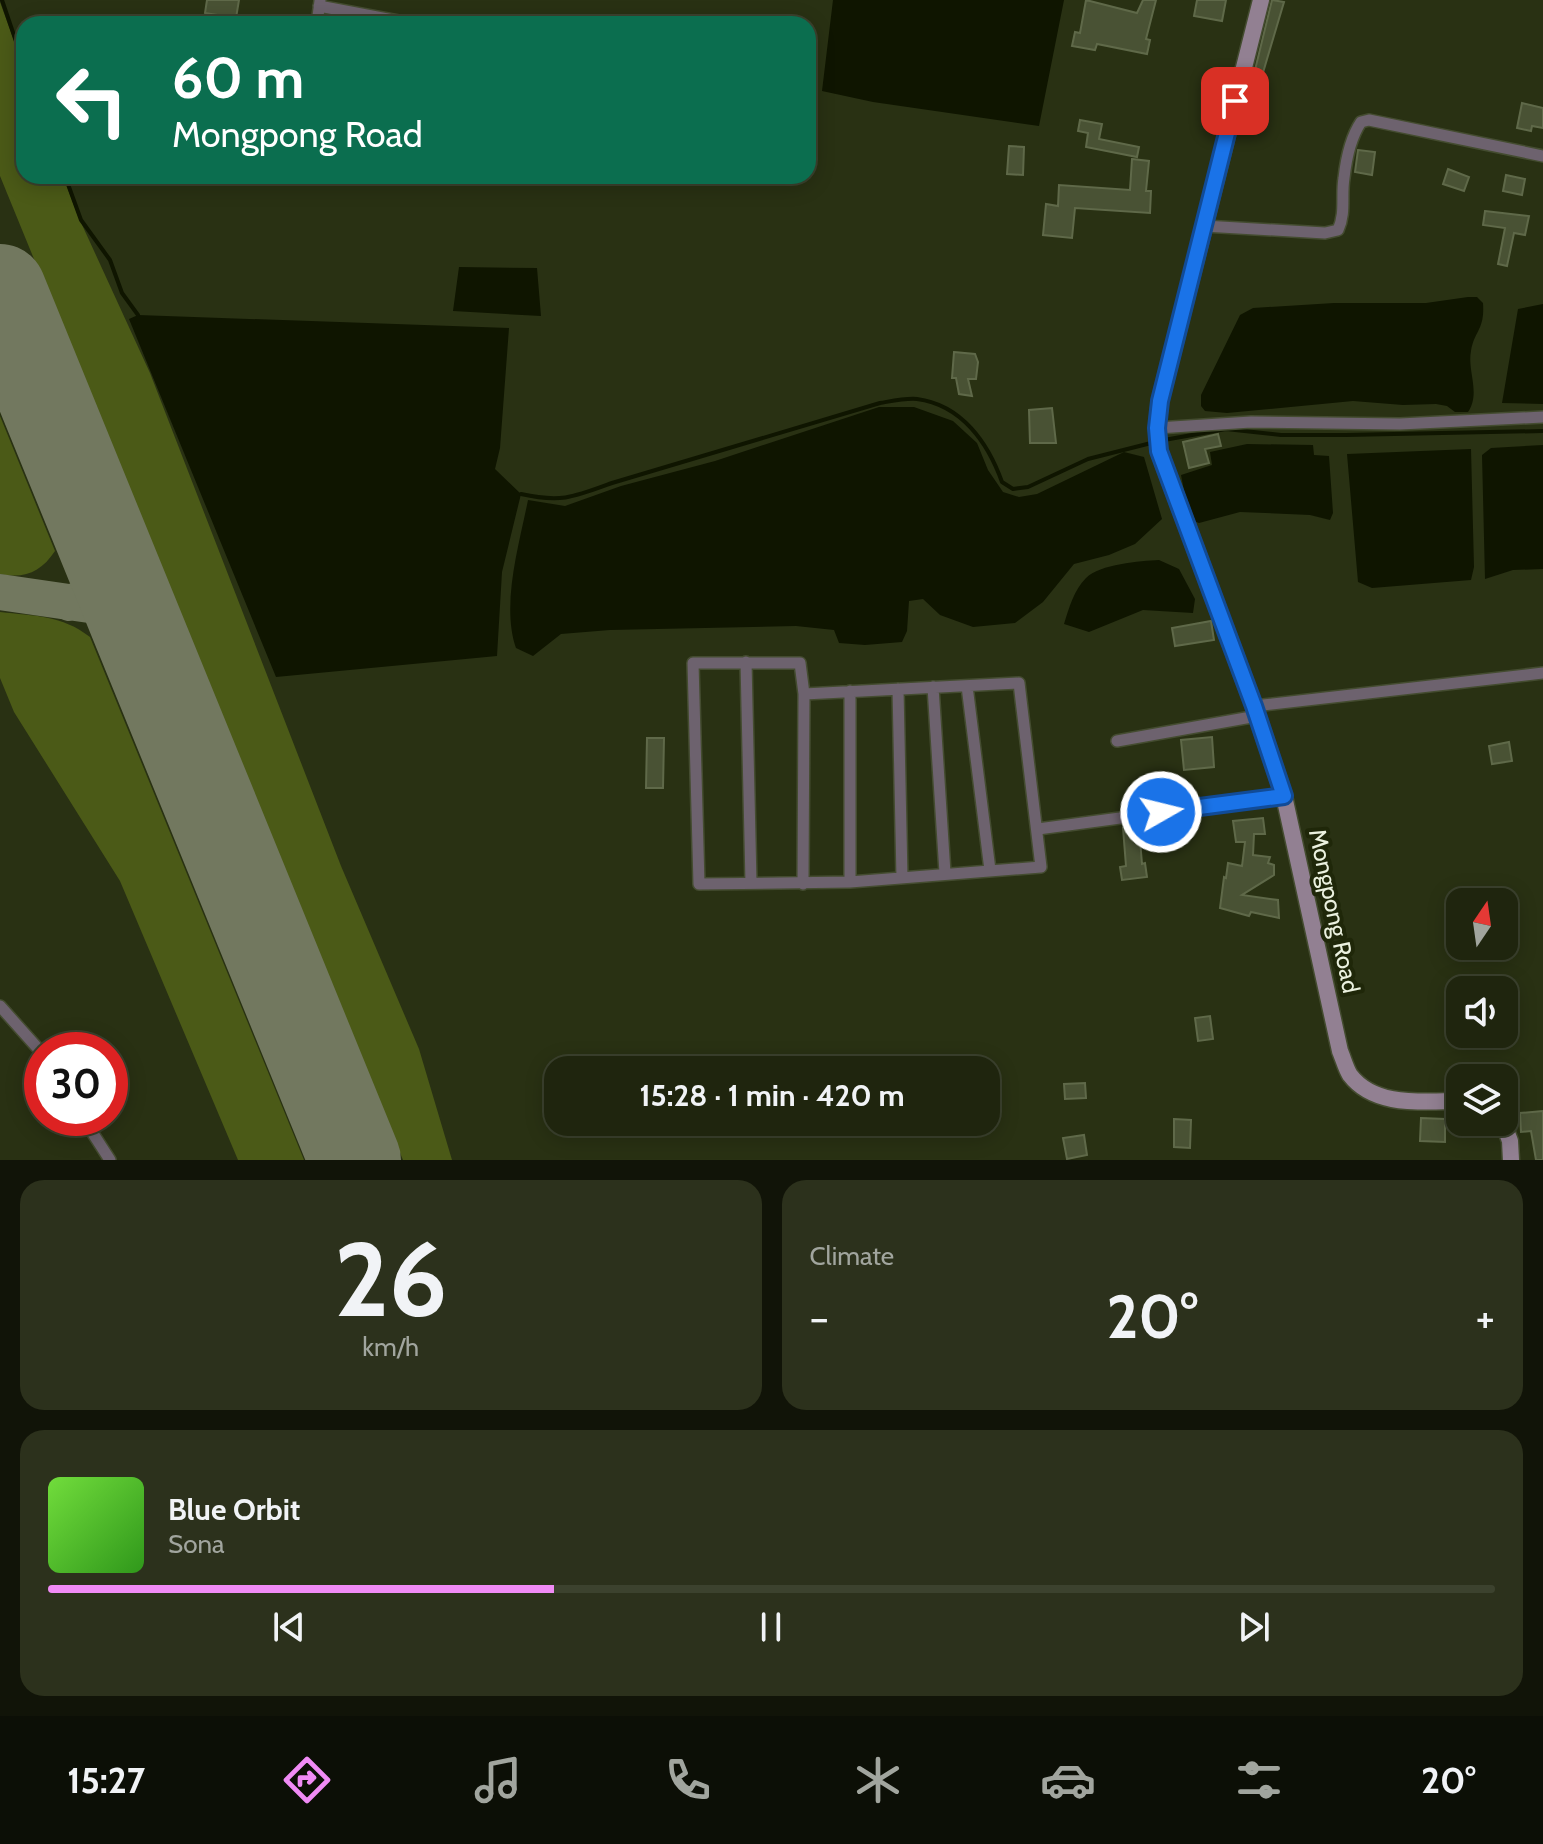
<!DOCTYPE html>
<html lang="en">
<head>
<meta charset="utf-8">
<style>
  :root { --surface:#1f250e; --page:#2c311c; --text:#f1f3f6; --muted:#a1a59e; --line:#3c422e; --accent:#f08bf5 }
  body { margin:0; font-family:Cabin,sans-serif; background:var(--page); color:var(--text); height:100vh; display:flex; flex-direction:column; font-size:30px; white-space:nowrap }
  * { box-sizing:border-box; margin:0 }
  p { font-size:26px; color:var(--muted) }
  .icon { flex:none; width:44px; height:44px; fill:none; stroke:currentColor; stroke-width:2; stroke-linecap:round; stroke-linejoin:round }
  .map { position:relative; height:1160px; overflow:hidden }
  .side { display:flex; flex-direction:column; gap:20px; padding:20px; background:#111408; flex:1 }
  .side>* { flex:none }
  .hud { position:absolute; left:16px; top:16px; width:800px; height:168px; border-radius:24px; box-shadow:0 4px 20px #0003,0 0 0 2px var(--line); background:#0b6e4f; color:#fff; overflow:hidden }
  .needle { width:52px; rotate:13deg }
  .tools { position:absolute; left:1446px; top:888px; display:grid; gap:16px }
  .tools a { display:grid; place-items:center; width:72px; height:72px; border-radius:16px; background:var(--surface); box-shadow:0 4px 20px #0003,0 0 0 2px var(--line); font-size:40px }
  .speed { position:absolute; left:24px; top:1032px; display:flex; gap:16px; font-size:40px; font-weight:700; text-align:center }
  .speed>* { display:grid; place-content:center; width:104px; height:104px; border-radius:50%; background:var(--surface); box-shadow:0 4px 20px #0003,0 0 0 2px var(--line); line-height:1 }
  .speed .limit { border:12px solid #d22; background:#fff; color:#111 }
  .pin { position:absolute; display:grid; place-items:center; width:68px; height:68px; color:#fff; margin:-34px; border-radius:16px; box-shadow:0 4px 12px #0006 }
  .me { position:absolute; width:88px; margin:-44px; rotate:82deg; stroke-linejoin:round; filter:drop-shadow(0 0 6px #0008) }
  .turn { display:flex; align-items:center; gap:28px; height:168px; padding:0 24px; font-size:36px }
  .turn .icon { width:104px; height:104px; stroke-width:2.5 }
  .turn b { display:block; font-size:56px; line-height:68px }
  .big { font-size:60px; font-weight:800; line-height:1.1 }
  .side .card { flex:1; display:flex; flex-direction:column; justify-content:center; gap:12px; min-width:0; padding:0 28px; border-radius:24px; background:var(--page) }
  .side .dial { align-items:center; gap:0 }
  .dial b { font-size:104px; line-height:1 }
  .song { display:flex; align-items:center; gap:24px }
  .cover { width:96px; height:96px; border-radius:12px; background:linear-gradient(135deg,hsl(100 70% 55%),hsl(110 70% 35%)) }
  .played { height:8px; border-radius:4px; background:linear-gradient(90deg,var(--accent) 35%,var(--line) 35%) }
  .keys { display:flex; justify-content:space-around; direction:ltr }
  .heat { display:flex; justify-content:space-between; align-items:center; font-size:44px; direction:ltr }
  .side .tiles { flex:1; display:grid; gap:20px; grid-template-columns:1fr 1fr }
  .card:last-child { grid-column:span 2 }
  .trip { position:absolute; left:544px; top:1056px; width:456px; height:80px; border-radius:24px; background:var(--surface); box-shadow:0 4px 20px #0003,0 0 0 2px var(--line); font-weight:800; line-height:80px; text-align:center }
  .menu { display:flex; height:128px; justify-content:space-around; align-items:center; background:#0c0f06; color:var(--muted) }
  .menu .icon { width:56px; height:56px }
  .menu .current { color:var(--accent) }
  .menu b { font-size:36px; color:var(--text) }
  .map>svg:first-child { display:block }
</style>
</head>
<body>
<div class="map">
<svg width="1543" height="1160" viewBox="0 0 1543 1160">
  <rect width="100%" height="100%" fill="#293113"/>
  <path fill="#4b5a17" d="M0 2 24 68V176H63L78 216 150 373 341 866 419 1049 452 1160H403L0 176Z
    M0 416 55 551C41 572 25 579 0 574Z
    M0 612C34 616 62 615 90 637L304 1160H238L120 881 14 712 0 678Z"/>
  <path fill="#0f1500" d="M833 0H1064L1039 126 873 102 822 91Z
    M459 267 537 268 541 316 453 311Z
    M1468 297H1477L1483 303C1485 330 1474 331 1471 351 1467 371 1481 393 1468 412H1455L1447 406 1436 404 1403 405 1353 401 1227 413 1205 411 1201 406V395L1240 315 1253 308 1334 303H1426Z
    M1543 304V404L1502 403 1518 309Z
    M138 315 509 328 500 448 495 469 521 494 502 572 497 656 276 677 129 319Z
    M879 407H914L953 421 977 443 988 470 1003 492 1019 497 1037 494 1124 452 1144 457 1162 519 1135 544 1109 555 1074 564 1043 602 1015 623 973 627 940 615 923 599 909 601 907 631 902 642 865 645 839 643 834 630 796 626 610 630 561 634 533 656 516 648C501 605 519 545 528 500L565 506 621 486 715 461Z
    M1247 444 1313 445 1314 455 1329 456 1333 513 1330 520 1310 515 1240 512 1199 523 1194 521 1187 506 1181 475 1212 465 1210 452Z
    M1543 445V569L1513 570 1485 579 1482 455 1491 448Z
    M1471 449 1474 567 1471 580 1372 588 1358 582 1347 454Z
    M1159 560 1179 569 1195 599 1193 613 1143 610 1089 632 1064 624C1069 608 1074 590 1086 578 1100 564 1140 561 1159 560Z"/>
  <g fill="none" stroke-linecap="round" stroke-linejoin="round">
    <path stroke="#0f1500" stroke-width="4" d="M2 0 24 65
      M65 176 81 220 110 260 122 293 138 315
      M1164 440 1226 429 1281 435H1346L1543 431
      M521 494C561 503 574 497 612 483L880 403C892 401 905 398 917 399 962 405 988 443 1002 482L1013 489 1028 487 1088 459 1155 442"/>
    <path stroke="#72785f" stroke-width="36" d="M0 592 110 608 129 617 141 636
      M69 603C99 594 104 582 107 552"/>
    <path stroke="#72785f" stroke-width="92" d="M0 290 355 1160"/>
  </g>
  <path fill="#495234" stroke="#5f6949" stroke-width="2" d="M207 0H239L236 18 205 13Z
    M1086 0 1137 13 1143 0H1156L1146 39 1150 40 1147 54 1097 44 1095 50 1072 46 1075 32 1080 33Z
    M1197 0H1226L1222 21 1194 16Z
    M1272 0 1284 2 1262 76 1254 74Z
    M1522 103 1543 108V128L1532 126 1531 131 1517 128Z
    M1080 120 1102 124 1099 139 1139 147 1137 157 1086 147 1088 133 1078 131Z
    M1009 146 1024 147 1023 175 1007 174Z
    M1358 150 1375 152 1372 175 1355 172Z
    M1132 159 1149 161 1146 191H1151L1150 213 1075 208 1072 238 1043 235 1046 204 1058 206 1059 185 1130 190Z
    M1448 169 1469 177 1464 191 1443 184Z
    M1506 175 1525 179 1522 195 1503 191Z
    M1485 211 1529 216 1525 235 1514 233 1507 266 1498 264 1505 228 1483 225Z
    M954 352 975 354 978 362 976 379H968L972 396 959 394 956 378H952Z
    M1052 408 1056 443H1030L1029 410Z
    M1218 434 1221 446 1205 449 1209 463 1189 468 1183 442Z
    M1211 621 1214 640 1175 646 1172 628Z
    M1212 737 1214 767 1184 770 1181 740Z
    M647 738H664L663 788H646Z
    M1509 742 1512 761 1492 764 1489 746Z
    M1263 818 1265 834H1254L1253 855 1270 857 1268 863 1274 865V875L1242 895 1278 900 1279 918 1251 912 1249 916 1220 908 1224 877 1226 878 1228 863 1242 866 1245 842H1236L1233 821Z
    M1139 827 1142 864 1145 863 1147 877 1122 880 1120 867 1126 866 1123 828Z
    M1210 1016 1213 1039 1198 1041 1195 1018Z
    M1085 1083 1086 1098 1065 1099 1064 1084Z
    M1543 1111V1160H1536L1531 1131 1521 1132 1520 1113Z
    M1421 1118 1445 1119V1142L1420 1141Z
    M1174 1119 1191 1120 1190 1148 1174 1147Z
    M1084 1135 1087 1155 1067 1159 1063 1138Z"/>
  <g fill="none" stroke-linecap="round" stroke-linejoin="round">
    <g stroke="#444c30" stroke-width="14">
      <path id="street" d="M319 6 414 24
        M317 24 320 1
        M1204 226 1325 233 1338 230C1346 213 1341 196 1344 178 1346 160 1351 137 1361 122L1369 120 1543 156
        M1157 428 1251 422 1400 424 1543 417
        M746 662 751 883
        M693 663H800L804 694 1019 683 1041 867 850 882 699 884Z
        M967 686 990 870
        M933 687 945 873
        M898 689 902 878
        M1254 706 1543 673
        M1117 741 1257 716
        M1038 829 1284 796
        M850 882V691
        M803 884 804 694
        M0 1006 42 1053
        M83 1118 110 1160"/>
    </g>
    <g stroke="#444c30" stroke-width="19">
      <path id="secondary" d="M1261 0 1160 401 1157 428 1159 451 1254 706 1284 796 1340 1051C1343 1058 1346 1069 1350 1075 1375 1108 1424 1101 1460 1101
        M1503 1122 1510 1141 1511 1160"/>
    </g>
    <use href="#street" stroke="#6d626e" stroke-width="11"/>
    <use href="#secondary" stroke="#928092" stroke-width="16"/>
  </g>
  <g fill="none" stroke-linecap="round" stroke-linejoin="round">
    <g stroke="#114b97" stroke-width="20">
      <path id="route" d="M1161 812 1284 796 1254 706 1159 451 1157 428 1160 401 1235 101"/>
    </g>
    <use href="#route" stroke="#1a73e8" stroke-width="14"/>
  </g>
  <g text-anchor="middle" stroke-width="8" stroke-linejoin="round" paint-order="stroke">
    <g font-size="24" fill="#ebf1df" stroke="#1f2709">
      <text transform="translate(1334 911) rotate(78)" y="8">Mongpong Road</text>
    </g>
  </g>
</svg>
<div class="tools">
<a><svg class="needle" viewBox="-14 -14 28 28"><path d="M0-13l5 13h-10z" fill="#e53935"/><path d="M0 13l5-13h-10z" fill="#a1a59e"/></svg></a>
<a><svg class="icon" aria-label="sound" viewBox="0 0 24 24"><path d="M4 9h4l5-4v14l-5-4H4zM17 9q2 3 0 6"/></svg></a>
<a><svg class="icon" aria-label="layers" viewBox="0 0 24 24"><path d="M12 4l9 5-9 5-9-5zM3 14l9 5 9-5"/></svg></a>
</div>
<div class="speed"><div class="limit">30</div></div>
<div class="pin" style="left:1235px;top:101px;background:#d93025"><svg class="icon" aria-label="arrive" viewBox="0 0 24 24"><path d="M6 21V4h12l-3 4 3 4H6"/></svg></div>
<svg class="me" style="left:1161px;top:812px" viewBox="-20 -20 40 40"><circle r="17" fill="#1a73e8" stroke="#fff" stroke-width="3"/><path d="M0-11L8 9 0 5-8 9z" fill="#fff"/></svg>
<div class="trip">15:28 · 1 min · 420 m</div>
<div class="hud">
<div class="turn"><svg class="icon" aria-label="left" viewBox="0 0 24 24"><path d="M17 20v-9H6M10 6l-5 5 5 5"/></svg><div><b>60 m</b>Mongpong Road</div></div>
</div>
</div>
<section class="side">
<div class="tiles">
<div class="card dial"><b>26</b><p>km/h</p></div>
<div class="card"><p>Climate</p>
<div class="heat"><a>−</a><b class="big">20°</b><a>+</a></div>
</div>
<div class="card">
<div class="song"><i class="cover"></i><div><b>Blue Orbit</b><p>Sona</p></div></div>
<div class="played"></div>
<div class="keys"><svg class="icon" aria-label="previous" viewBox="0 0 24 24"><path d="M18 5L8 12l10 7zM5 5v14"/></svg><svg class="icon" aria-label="pause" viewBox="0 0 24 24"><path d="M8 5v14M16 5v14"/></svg><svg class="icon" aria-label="next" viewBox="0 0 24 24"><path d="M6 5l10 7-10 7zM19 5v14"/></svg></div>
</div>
</div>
</section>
<nav class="menu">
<b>15:27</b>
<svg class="icon current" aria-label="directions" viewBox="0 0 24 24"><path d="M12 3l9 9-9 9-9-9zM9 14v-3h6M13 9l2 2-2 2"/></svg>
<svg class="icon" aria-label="music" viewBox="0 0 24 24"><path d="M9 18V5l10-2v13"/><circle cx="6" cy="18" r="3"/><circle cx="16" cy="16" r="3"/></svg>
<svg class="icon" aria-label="phone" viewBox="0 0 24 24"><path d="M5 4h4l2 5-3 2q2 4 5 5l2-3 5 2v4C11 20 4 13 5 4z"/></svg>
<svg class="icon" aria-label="climate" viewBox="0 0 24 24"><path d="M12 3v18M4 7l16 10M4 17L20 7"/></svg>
<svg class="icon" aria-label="car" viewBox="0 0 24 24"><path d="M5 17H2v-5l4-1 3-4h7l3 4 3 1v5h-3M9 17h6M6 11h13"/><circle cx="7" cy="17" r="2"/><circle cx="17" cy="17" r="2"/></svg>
<svg class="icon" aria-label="filters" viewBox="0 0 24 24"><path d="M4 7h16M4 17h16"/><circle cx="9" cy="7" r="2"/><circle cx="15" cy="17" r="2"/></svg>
<b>20°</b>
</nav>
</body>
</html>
